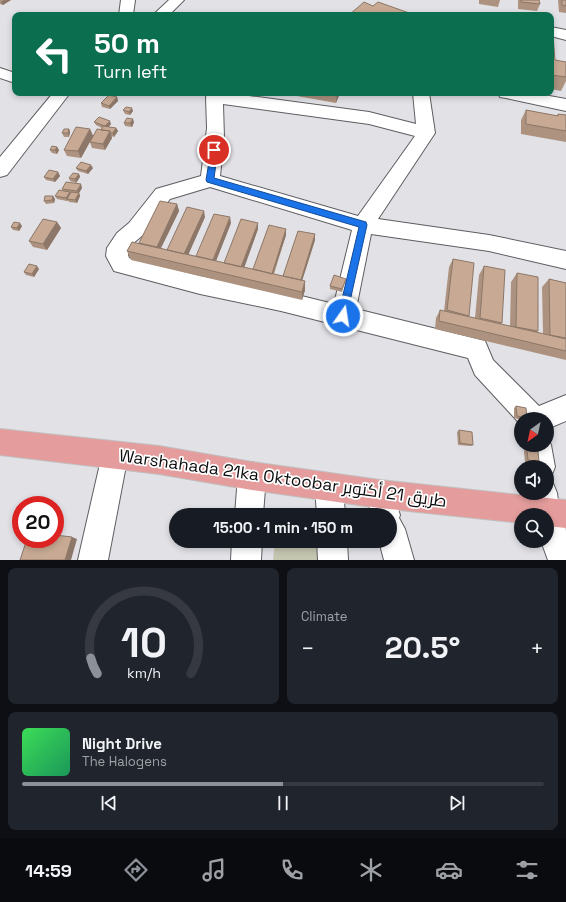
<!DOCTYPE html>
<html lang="en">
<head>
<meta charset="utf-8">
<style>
  :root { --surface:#171b24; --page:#20242c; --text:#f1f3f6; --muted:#9ea1a6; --line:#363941; --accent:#8c9099 }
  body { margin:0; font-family:"Space Grotesk",Cairo,sans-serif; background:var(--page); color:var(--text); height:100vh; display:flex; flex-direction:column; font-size:15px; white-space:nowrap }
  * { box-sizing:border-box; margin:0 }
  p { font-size:13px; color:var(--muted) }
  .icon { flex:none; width:22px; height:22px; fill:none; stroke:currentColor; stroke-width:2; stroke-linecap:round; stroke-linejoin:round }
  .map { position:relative; height:560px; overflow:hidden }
  .panel { display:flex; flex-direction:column; gap:8px; padding:8px; background:#0d0f14; flex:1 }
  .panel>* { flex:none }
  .guide { position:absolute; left:12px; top:12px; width:542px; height:84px; border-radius:8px; box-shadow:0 2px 6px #0003; background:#0b6e4f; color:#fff; overflow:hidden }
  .needle { width:26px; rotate:213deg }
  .controls { position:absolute; left:514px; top:412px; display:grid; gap:8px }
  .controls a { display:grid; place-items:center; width:40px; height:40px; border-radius:50%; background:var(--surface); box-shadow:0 2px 6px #0003; font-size:20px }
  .speed { position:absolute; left:12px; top:496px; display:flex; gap:8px; font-size:20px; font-weight:700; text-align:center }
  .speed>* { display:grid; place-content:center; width:52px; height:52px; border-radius:50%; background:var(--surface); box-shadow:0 2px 6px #0003; line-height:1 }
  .speed .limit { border:6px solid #d22; background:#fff; color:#111 }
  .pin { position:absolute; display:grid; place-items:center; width:34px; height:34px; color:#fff; margin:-17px; border:2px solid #fff; border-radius:50%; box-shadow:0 1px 4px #0007 }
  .me { position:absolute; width:44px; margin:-22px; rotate:13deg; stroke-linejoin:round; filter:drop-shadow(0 0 3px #0008) }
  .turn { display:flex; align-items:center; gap:14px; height:84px; padding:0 16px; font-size:18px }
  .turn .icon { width:52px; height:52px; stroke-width:2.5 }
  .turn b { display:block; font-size:28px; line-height:34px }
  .big { font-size:30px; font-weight:600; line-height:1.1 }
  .panel .card { flex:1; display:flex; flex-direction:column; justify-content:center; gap:6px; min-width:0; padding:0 14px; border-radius:8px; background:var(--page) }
  .panel .dial { align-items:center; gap:0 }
  .dial svg { height:104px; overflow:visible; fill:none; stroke:var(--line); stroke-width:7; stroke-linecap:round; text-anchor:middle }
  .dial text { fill:var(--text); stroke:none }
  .song { display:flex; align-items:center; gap:12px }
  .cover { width:48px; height:48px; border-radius:6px; background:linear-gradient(135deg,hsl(130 70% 55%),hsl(150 70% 35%)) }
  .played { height:4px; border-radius:2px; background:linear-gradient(90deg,var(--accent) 50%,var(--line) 50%) }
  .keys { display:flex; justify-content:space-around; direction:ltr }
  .heat { display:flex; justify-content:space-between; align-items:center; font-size:22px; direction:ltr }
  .panel .tiles { flex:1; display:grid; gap:8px; grid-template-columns:1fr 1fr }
  .card:last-child { grid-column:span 2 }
  .trip { position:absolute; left:169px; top:508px; width:228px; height:40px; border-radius:20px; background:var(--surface); box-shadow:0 2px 6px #0003; font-weight:600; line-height:40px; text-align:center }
  .menu { display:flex; height:64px; justify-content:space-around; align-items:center; background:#090b0e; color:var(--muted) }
  .menu .icon { width:28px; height:28px }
  .menu .current { color:var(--accent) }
  .menu b { font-size:18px; color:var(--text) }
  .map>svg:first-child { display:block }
</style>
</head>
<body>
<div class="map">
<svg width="566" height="560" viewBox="0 0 566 560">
  <rect width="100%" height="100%" fill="#e2e1e6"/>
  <path fill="#c4c6b0" d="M275 541H327L325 560H273Z"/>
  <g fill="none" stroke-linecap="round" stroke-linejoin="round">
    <g stroke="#5e5e62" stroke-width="2">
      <path id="minor" d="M121 0H135L133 15H119Z
        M169 0H184L169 15H153Z
        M551 27 566 30V40L551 36Z
        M0 68 15 73V83L0 78Z
        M53 93H70L7 175 0 177V157Z
        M208 93H227L369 112 416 124 413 93H429L435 133 378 219 489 235 566 251V269L489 251 371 234 356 309 485 341 493 360 539 406 566 395V421L547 429V419H521V425L475 375 468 358 281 311 200 294 114 271 106 256 107 248 117 233 129 223 156 189 201 176 207 128 206 97ZM223 104 369 124 415 136 358 216 220 176 224 138ZM210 187 352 230 334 304 281 291 200 276 129 258 128 255V249L131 245 143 235 170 199Z
        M498 93H533L566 99V111L506 98 500 97Z
        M547 435 551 445 555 467 551 477 547 478V467H527L525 445H547Z
        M115 442 125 445 128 455 108 560H78L102 455 105 445Z
        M252 462 262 466 266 476 263 515H235L238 476 242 466Z
        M329 473 339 477 343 487 345 515H317L315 487 319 477Z
        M380 480 390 484 400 515 399 518 405 529 414 560H384L379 541H390V515H372L366 494 370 484Z
        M547 481 553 483 557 493 560 516 566 530V560H548L541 541H547V515H532L529 493H547Z
        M232 541H262L261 560H231Z
        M317 541H347L348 560H318Z"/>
    </g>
    <g stroke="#c0c0c0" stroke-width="2">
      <path id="major" d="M0 429 159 446 252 462 380 480 566 500V528L547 526V515H521V523L380 508 252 490 159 474 0 455Z"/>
    </g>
    <use href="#minor" fill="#fff" fill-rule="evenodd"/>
    <use href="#major" fill="#e49d9c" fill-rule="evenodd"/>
  </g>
  <path fill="#ac927f" d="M0 0H11L3 5 0 4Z
    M479 0H500L498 7 479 4Z
    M518 0H539L540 4 537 11 518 9Z
    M558 0H566V13L559 12Z
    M551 34 555 60 566 62V81L561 91 551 89Z
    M280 93H340L336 103Z
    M511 93H522L521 95Z
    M117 97 118 101 110 109 102 107 101 103Z
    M123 110 133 111 130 115 125 114Z
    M526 110 557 116 558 114 566 115V142L521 134V120Z
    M94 122 111 124 109 127 116 128 118 131 114 137 111 136 112 138 105 150 92 148 90 142 81 158 67 156 64 150 90 129 93 136 101 130 102 128 96 125Z
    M134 122 132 127 125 126 124 123Z
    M69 129 70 132 69 137H64L62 133Z
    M57 147 59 150 57 154 52 153 50 150Z
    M76 168H93L88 174 78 171Z
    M58 172 60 176 55 182 46 180 44 177Z
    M79 174 80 177 76 183 70 181 69 178Z
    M82 188 79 193 80 196 77 203 69 202 68 200 67 201 57 199 55 196 63 190 62 189Z
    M53 196 55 199 54 203 46 204 44 201Z
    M177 204 179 211 161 248 167 250 205 217 188 254 196 256 231 223 216 261 224 263 258 229 244 267 253 269 286 229V235L274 274 283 276 315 240 302 281 305 290 302 300 131 260 127 251 139 243Z
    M57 222 61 228 47 250 33 247 29 241Z
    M22 226 19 231 13 230 11 227Z
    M453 259 469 316 468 317 475 318 479 275 484 266 502 323 501 324 510 326 511 282 517 273 538 331 537 332 543 334 542 287 549 279 566 283V360L435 329 436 318 440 310 444 311 449 267Z
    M39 269 34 277 26 275 24 272Z
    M346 279 342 292 330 289V286Z
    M516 406 527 418 526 419H521V420L514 418V408Z
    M459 430 473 445 471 446 458 445 457 432Z
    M527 450 539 462 536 463 525 462 524 451Z"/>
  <path fill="#8c7768" d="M4 0H11L3 5 1 2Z
    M337 93H340L336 103Z
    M117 97 118 101 110 109 109 106Z
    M132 108 133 111 130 115 129 112Z
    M133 119 134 122 132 127 130 123Z
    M110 121 111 124 106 129 105 126Z
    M116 128 118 131 114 137 113 133Z
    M69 129 70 132 69 137 68 133Z
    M90 129 93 136 81 158 78 151Z
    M110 131 112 138 105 150 103 144Z
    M57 147 59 150 57 154 55 150Z
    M91 165 93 168 88 174 86 171Z
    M58 172 60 176 55 182 53 179Z
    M79 174 80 177 76 183 75 179Z
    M81 184 82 188 79 193 80 196 77 203 75 200 78 194 77 191Z
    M70 192 71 195 67 199 68 200 67 201 66 198Z
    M53 196 55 199 54 203 52 200Z
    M177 204 179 211 158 254 156 248Z
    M204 211 205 217 186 260 184 254Z
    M230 217 231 223 214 266 213 261Z
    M57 222 61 228 47 250 43 244Z
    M20 223 22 226 19 231 17 228Z
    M258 223V229L242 274 241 268Z
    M286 229V235L271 280V275Z
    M315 234V240L300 287V282Z
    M37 266 39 269 34 277 32 274Z
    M305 281V290L302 300V292Z
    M72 537 77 539 71 560H65Z"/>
  <path fill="#c8aa94" stroke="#8c7768" d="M521 0H539L540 4 521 2Z
    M562 0H566V6L562 5Z
    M364 2 373 6 378 2 415 15H349Z
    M551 34 553 35 555 60 566 62V77L551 75Z
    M109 95 117 97 109 106 101 103Z
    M126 107 132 108 129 112 123 110Z
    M526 110 558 116V114L566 115V131L526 124Z
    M99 117 110 121 105 126 94 122Z
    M127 118 133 119 130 123H124Z
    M103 126 116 128 113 133H110V131L101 130Z
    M76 127 90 129 78 151 64 150Z
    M64 129H69L68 133H62Z
    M97 129 110 131 103 144 90 142Z
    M52 146 57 147 55 150H50Z
    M81 162 91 165 86 171 76 168Z
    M49 170 58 172 53 179 44 177Z
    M73 173 79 174 75 179 69 178Z
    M66 182 81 184 77 191 62 189Z
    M59 190 70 192 66 198 55 196Z
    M71 192 79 193 75 200 67 199Z
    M45 196H53L52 200 44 201Z
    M160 201 177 204 157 247 139 243Z
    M187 207 204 211 184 254 167 250Z
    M214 214 230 217 213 260 196 256Z
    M43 219 57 222 43 244 29 241Z
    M241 219 258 223 241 267 224 263Z
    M14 222 20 223 17 228 11 227Z
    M269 225 286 229 272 274 253 269Z
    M298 231 315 234 301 280 283 276Z
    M132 242 305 281 302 292 127 251Z
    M453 259 474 263 469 316 447 310Z
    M29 264 37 266 32 274 24 272Z
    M484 266 505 270 502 323 480 318Z
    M517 273 538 277V331L516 327Z
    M334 275 346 279 342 289 330 286Z
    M549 279 566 283V338L550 335Z
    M440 310 566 339V351L439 321Z
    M516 406 526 408 527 418 517 416Z
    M459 430 472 432 473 445 460 443Z
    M527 450 538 451 539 462 528 460Z
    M55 535 72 537 65 560H20L27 539H55Z"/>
  <path fill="#1a73e8" stroke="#114b97" d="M214 147 218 150 214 178 366 222 367 225 346 319 343 320 340 319 338 316 359 227 207 182 206 180 211 150Z"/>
  <g text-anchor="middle" stroke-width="3.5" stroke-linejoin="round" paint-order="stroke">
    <g font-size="17" fill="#0c0b0d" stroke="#fff">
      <text transform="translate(283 478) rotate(8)" y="6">Warshahada 21ka Oktoobar طريق 21 أكتوبر</text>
    </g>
  </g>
</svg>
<div class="controls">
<a><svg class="needle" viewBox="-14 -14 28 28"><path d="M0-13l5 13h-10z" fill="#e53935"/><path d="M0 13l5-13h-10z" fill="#9ea1a6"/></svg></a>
<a><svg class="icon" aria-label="sound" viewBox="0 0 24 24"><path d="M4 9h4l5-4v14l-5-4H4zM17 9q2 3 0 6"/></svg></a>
<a><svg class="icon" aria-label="search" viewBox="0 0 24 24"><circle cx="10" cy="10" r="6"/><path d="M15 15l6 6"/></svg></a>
</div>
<div class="speed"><div class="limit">20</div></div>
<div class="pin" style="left:214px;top:150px;background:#d93025"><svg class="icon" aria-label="arrive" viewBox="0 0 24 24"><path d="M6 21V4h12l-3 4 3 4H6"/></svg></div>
<svg class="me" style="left:343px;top:316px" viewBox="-20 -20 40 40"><circle r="17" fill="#1a73e8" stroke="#fff" stroke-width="3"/><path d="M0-11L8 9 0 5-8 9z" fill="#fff"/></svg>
<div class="trip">15:00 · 1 min · 150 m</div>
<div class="guide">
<div class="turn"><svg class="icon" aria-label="left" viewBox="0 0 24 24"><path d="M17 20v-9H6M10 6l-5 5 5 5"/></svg><div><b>50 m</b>Turn left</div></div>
</div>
</div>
<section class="panel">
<div class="tiles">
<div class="card dial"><svg viewBox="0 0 100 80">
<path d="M14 69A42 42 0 1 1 86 69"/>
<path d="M14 69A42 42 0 0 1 9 57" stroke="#8c9099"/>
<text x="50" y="56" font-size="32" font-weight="700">10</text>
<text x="50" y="72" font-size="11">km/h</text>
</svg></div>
<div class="card"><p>Climate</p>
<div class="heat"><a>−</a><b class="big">20.5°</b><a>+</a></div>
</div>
<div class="card">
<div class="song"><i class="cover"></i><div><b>Night Drive</b><p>The Halogens</p></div></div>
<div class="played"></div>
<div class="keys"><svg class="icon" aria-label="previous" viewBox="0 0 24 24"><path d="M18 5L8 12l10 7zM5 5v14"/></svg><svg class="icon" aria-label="pause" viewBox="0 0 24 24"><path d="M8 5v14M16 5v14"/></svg><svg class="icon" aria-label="next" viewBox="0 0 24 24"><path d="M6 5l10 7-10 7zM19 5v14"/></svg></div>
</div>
</div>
</section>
<nav class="menu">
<b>14:59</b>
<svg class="icon current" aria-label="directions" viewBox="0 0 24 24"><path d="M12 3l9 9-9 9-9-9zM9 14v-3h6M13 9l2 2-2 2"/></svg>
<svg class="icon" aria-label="music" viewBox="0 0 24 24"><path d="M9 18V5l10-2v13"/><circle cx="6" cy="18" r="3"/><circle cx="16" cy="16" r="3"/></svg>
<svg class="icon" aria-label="phone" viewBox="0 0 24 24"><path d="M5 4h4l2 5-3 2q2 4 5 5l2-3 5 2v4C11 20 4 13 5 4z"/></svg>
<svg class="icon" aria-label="climate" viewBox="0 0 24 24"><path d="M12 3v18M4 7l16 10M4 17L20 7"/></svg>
<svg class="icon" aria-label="car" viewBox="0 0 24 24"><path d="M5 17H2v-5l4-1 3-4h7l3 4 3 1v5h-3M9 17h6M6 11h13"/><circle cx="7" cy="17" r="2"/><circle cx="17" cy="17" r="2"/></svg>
<svg class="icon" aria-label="filters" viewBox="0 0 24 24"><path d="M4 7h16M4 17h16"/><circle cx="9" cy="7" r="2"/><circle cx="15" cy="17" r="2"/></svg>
</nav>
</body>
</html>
